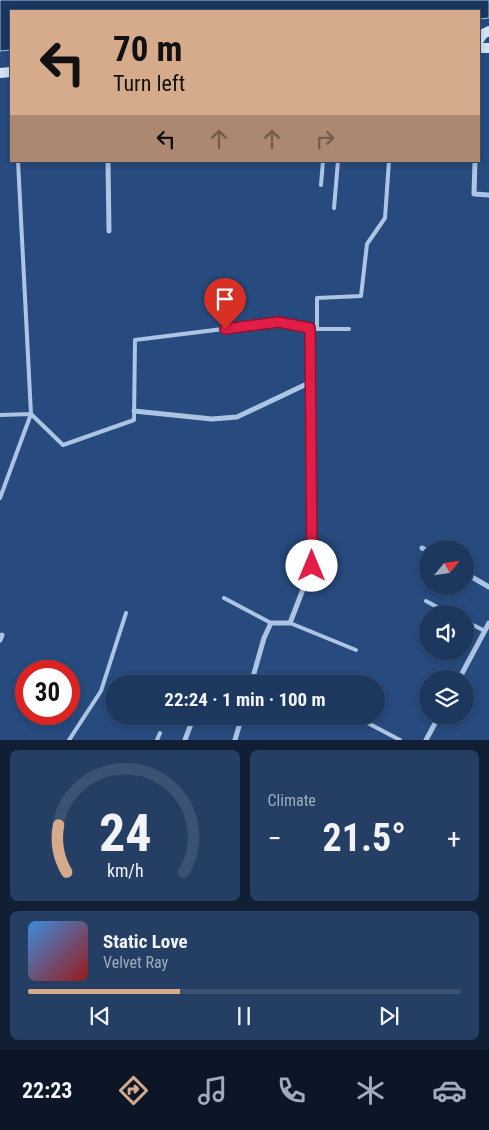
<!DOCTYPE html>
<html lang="en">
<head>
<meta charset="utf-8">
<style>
  :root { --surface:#1d385e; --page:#253f64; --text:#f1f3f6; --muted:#a0acbc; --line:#3b5273; --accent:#d6ab8b }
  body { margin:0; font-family:"Roboto Condensed",sans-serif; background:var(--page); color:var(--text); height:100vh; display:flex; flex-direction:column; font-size:19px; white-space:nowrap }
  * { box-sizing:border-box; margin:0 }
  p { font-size:16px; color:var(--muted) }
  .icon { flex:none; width:28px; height:28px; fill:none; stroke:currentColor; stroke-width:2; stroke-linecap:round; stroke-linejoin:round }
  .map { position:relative; height:740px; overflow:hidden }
  .panel { display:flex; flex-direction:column; gap:10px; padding:10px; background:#101f34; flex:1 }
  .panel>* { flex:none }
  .guide { position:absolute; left:10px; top:10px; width:470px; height:152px; border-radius:0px; box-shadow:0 2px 8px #0003,0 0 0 1px var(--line); background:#d6ab8b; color:#111; overflow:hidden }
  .needle { width:32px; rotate:61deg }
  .buttons { position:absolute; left:419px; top:540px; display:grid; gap:10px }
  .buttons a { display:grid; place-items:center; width:55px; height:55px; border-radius:50%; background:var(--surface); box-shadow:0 2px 8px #0003,0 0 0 1px var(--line); font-size:25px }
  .speed { position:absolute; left:15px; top:660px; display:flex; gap:10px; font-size:25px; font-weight:700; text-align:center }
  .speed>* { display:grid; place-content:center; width:65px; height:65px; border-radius:50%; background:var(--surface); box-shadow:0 2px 8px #0003,0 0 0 1px var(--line); line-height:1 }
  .speed .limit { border:8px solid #d22; background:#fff; color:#111 }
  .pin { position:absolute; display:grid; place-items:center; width:42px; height:42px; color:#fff; margin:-51px -21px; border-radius:50% 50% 50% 0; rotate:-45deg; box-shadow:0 0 5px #0007 }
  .pin .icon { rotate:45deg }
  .me { position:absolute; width:55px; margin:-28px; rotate:0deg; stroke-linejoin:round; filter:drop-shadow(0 0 4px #0008) }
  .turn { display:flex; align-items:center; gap:18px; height:105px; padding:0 20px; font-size:22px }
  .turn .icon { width:65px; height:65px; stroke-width:2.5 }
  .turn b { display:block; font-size:35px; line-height:42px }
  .lanes { display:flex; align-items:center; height:48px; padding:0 20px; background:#0003; justify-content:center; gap:25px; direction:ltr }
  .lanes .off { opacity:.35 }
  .big { font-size:38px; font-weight:700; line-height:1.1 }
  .panel .card { flex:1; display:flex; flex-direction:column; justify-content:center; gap:8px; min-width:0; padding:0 18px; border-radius:8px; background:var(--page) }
  .panel .dial { align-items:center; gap:0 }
  .dial svg { height:130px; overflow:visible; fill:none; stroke:var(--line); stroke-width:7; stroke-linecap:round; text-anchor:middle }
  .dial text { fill:var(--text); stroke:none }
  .song { display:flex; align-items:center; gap:15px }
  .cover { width:60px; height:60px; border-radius:8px; background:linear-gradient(135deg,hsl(210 70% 55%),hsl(0 70% 35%)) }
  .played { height:5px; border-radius:2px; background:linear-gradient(90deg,var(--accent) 35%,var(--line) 35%) }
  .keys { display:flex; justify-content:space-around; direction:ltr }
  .heat { display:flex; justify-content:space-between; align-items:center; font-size:28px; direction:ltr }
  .panel .tiles { flex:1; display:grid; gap:10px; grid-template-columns:1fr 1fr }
  .card:last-child { grid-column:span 2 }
  .trip { position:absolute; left:105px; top:675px; width:280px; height:50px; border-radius:25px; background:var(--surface); box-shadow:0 2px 8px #0003,0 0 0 1px var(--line); font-weight:700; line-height:50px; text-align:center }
  .tab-bar { display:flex; height:80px; justify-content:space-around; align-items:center; background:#0c1626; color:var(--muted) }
  .tab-bar .icon { width:35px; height:35px }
  .tab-bar .selected { color:var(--accent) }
  .tab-bar b { font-size:22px; color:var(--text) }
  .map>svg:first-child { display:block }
</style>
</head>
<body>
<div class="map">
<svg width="489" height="740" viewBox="0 0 489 740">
  <rect width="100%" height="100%" fill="#274b7e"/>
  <path fill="#1b375f" stroke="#a2c0e6" d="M0 0H489V18L479 19V11H11V50L0 51Z"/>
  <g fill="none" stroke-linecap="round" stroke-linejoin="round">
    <path stroke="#adc5e5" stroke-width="4" d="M321 185 323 161
      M334 208 338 161
      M317 329V298L361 296 367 244 385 218 389 161
      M0 415 31 414 63 445 134 420 135 340 279 322 317 329H349
      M0 498 31 414 18 161
      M224 598 271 623
      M426 601 450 614
      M465 621 485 631
      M290 623 356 650
      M362 720 400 740
      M69 740 101 691 126 613
      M157 740 160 733"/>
    <path stroke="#adc5e5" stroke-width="5" d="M108 161 109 231
      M475 161 474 194 489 195
      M134 411 212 419 237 417 311 382
      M422 548 428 551
      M465 573 489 587
      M0 640 2 635
      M459 679 489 623
      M251 684 264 638 271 623H290L312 566 310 328
      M185 740 194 716
      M235 740 242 716
      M426 740 439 716"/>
    <path stroke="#d6e3f5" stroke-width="10" d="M479 40 483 34 489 31
      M479 48H489
      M0 73 11 72"/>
  </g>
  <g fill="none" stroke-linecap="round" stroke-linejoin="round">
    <g stroke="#92132f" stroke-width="12">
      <path id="route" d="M225 329 278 322 310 328 312 566"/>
    </g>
    <use href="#route" stroke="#e11d48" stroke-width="9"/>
  </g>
</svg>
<div class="buttons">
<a><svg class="needle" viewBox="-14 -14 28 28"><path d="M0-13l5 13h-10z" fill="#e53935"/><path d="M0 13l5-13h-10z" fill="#a0acbc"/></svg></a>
<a><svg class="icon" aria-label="sound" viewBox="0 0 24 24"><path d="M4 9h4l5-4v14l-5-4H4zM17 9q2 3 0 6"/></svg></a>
<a><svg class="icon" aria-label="layers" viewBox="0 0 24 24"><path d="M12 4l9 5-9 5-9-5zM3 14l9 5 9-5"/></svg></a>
</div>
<div class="speed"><div class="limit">30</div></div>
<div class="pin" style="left:225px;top:329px;background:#d93025"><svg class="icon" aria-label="arrive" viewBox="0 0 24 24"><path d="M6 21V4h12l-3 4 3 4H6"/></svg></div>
<svg class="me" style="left:312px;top:566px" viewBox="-20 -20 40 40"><circle r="19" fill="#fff"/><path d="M0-13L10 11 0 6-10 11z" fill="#e11d48"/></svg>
<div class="trip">22:24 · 1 min · 100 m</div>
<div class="guide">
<div class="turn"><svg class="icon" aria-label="left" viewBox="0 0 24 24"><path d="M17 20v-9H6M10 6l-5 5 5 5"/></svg><div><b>70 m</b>Turn left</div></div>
<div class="lanes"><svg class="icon" aria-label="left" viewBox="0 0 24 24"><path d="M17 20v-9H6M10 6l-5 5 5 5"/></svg><svg class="icon off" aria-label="ahead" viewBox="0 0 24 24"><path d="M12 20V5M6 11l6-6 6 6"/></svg><svg class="icon off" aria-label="ahead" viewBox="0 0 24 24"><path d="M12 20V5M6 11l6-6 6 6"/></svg><svg class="icon off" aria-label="right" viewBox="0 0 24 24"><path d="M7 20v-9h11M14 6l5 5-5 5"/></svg></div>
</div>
</div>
<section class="panel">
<div class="tiles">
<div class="card dial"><svg viewBox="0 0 100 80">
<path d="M14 69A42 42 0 1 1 86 69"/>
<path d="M14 69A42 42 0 0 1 9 40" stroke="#d6ab8b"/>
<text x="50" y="56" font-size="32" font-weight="700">24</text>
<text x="50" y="72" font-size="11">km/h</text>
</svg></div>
<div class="card"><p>Climate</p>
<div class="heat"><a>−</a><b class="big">21.5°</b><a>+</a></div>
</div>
<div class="card">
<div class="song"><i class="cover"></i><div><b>Static Love</b><p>Velvet Ray</p></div></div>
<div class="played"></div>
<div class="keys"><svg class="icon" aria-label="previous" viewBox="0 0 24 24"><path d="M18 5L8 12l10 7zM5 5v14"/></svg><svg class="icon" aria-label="pause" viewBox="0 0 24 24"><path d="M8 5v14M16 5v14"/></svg><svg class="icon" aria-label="next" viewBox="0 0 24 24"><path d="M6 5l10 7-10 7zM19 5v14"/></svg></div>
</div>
</div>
</section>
<nav class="tab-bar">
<b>22:23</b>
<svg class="icon selected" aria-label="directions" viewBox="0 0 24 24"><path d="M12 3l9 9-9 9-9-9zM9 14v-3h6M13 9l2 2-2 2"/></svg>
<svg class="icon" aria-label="music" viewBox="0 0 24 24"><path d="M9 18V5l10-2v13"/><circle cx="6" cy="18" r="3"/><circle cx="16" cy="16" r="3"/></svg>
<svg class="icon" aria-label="phone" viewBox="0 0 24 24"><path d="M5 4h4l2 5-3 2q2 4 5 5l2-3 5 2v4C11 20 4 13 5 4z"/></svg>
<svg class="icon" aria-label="climate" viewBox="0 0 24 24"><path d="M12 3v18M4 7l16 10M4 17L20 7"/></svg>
<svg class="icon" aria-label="car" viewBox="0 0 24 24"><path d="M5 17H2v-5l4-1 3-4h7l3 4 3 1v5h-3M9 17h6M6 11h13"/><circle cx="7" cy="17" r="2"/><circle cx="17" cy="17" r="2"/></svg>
</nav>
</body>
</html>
